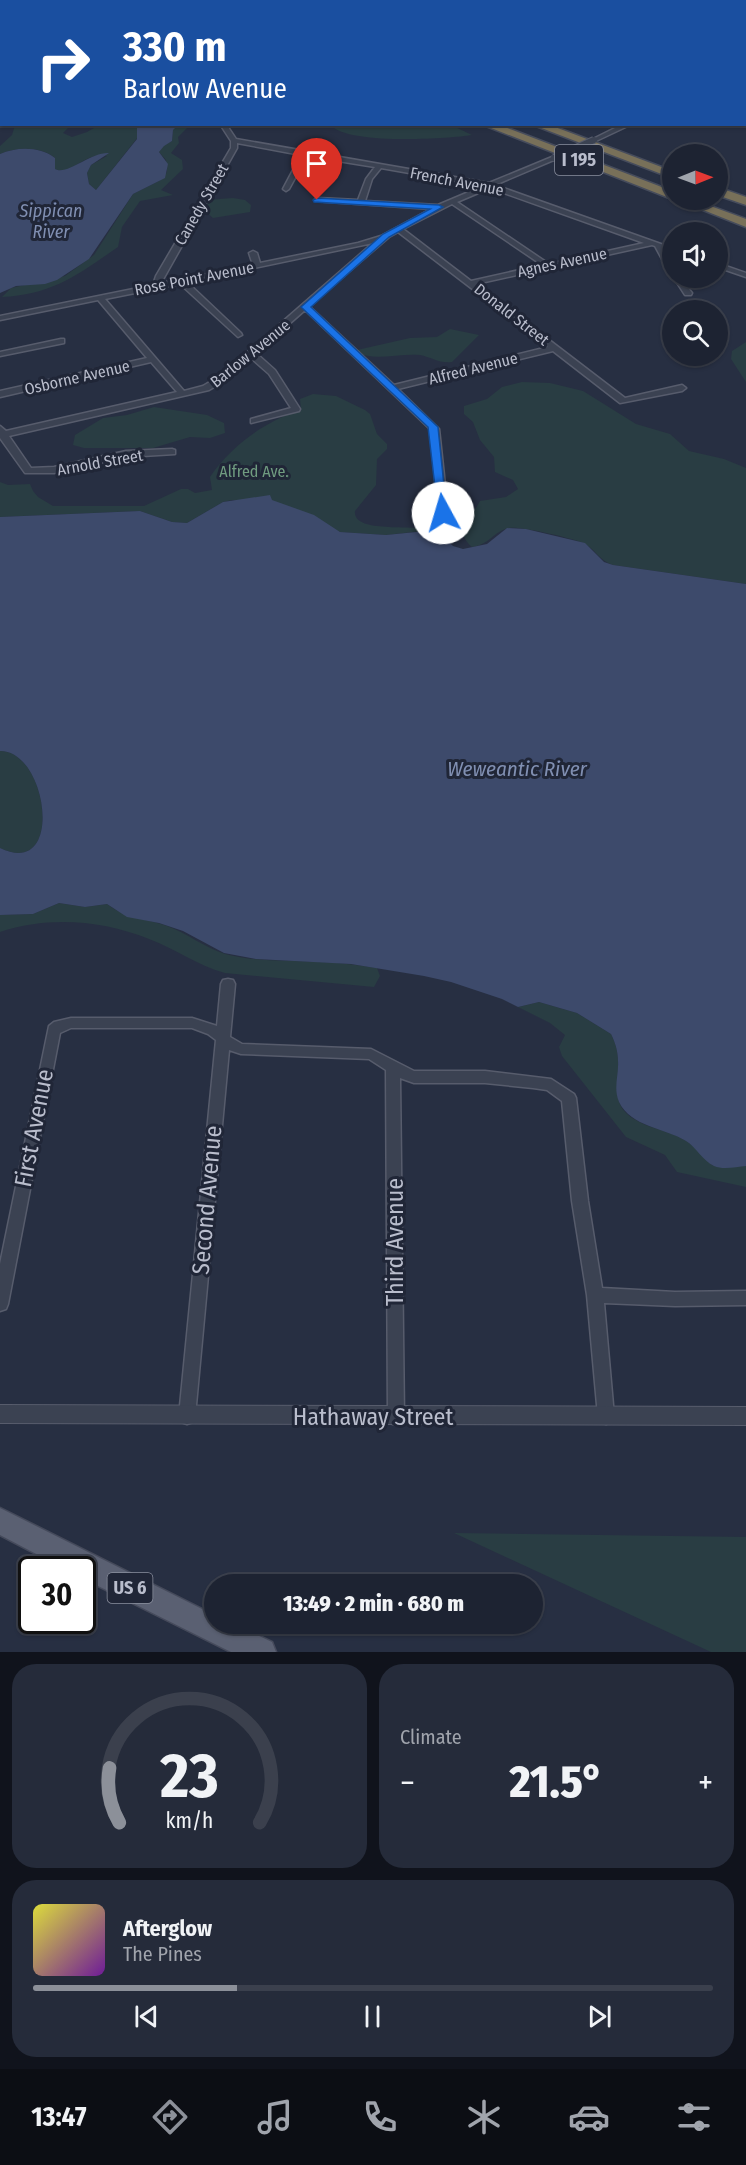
<!DOCTYPE html>
<html lang="en">
<head>
<meta charset="utf-8">
<style>
  :root { --surface:#1d2332; --page:#252b3a; --text:#f1f3f6; --muted:#a0a4ac; --line:#3b404d; --accent:#8c9099 }
  body { margin:0; font-family:"Fira Sans Condensed",sans-serif; background:var(--page); color:var(--text); height:100vh; display:flex; flex-direction:column; font-size:22px; white-space:nowrap }
  * { box-sizing:border-box; margin:0 }
  p { font-size:20px; color:var(--muted) }
  .icon { flex:none; width:33px; height:33px; fill:none; stroke:currentColor; stroke-width:2; stroke-linecap:round; stroke-linejoin:round }
  .map { position:relative; height:1652px; overflow:hidden }
  .details { display:flex; flex-direction:column; gap:12px; padding:12px; background:#10131c; flex:1 }
  .details>* { flex:none }
  .hud { position:absolute; left:0px; top:0px; width:747px; height:126px; box-shadow:0 2px 4px #0004,0 0 0 2px var(--line); background:#1a4fa0; color:#fff; overflow:hidden }
  .needle { width:39px; rotate:89deg }
  .controls { position:absolute; left:662px; top:144px; display:grid; gap:12px }
  .controls a { display:grid; place-items:center; width:66px; height:66px; border-radius:50%; background:var(--surface); box-shadow:0 2px 4px #0004,0 0 0 2px var(--line); font-size:30px }
  .speed { position:absolute; left:18px; top:1556px; display:flex; gap:12px; font-size:30px; font-weight:700; text-align:center }
  .speed>* { display:grid; place-content:center; width:78px; height:78px; border-radius:50%; background:var(--surface); box-shadow:0 2px 4px #0004,0 0 0 2px var(--line); line-height:1 }
  .speed .limit { border:3px solid #111; border-radius:9px; background:#fff; color:#111 }
  .pin { position:absolute; display:grid; place-items:center; width:51px; height:51px; color:#fff; margin:-62px -26px; border-radius:50% 50% 50% 0; rotate:-45deg; box-shadow:0 0 6px #0007 }
  .pin .icon { rotate:45deg }
  .me { position:absolute; width:66px; margin:-33px; rotate:354deg; stroke-linejoin:round; filter:drop-shadow(0 0 4px #0008) }
  .turn { display:flex; align-items:center; gap:21px; height:126px; padding:0 24px; font-size:27px }
  .turn .icon { width:78px; height:78px; stroke-width:2.5 }
  .turn b { display:block; font-size:42px; line-height:51px }
  .big { font-size:45px; font-weight:800; line-height:1.1 }
  .details .widget { flex:1; display:flex; flex-direction:column; justify-content:center; gap:9px; min-width:0; padding:0 21px; border-radius:24px; background:var(--page) }
  .details .dial { align-items:center; gap:0 }
  .dial svg { height:156px; overflow:visible; fill:none; stroke:var(--line); stroke-width:7; stroke-linecap:round; text-anchor:middle }
  .dial text { fill:var(--text); stroke:none }
  .song { display:flex; align-items:center; gap:18px }
  .cover { width:72px; height:72px; border-radius:9px; background:linear-gradient(135deg,hsl(60 70% 55%),hsl(280 70% 35%)) }
  .played { height:6px; border-radius:3px; background:linear-gradient(90deg,var(--accent) 30%,var(--line) 30%) }
  .keys { display:flex; justify-content:space-around; direction:ltr }
  .heat { display:flex; justify-content:space-between; align-items:center; font-size:33px; direction:ltr }
  .details .tiles { flex:1; display:grid; gap:12px; grid-template-columns:1fr 1fr }
  .widget:last-child { grid-column:span 2 }
  .trip { position:absolute; left:204px; top:1574px; width:339px; height:60px; border-radius:30px; background:var(--surface); box-shadow:0 2px 4px #0004,0 0 0 2px var(--line); font-weight:800; line-height:60px; text-align:center }
  .tab-bar { display:flex; height:96px; justify-content:space-around; align-items:center; background:#0c0e14; color:var(--muted) }
  .tab-bar .icon { width:42px; height:42px }
  .tab-bar .active { color:var(--accent) }
  .tab-bar b { font-size:27px; color:var(--text) }
  .map>svg:first-child { display:block }
</style>
</head>
<body>
<div class="map">
<svg width="746" height="1652" viewBox="0 0 746 1652">
  <rect width="100%" height="100%" fill="#272f42"/>
  <path fill="#293d43" d="M15 125H71L63 133 72 137 87 132 99 125 137 124 138 137 96 190 89 184 87 173 91 165 107 156C86 151 70 177 55 169V158C41 146 16 147 0 154V146L12 135Z
    M177 125 189 126 178 137 179 143 171 153 182 160 183 169 161 190 173 195 140 201 122 227 118 247C79 274 52 295 2 297L11 288 65 276 94 255 133 194 159 181 167 172 166 160 159 152 164 145 172 141 173 130Z
    M331 125H451L472 135C447 139 346 145 331 125Z
    M233 198 245 200 251 205 250 212 213 218 205 211 206 200Z
    M450 329 479 335 452 362C440 364 431 357 420 355 401 353 374 361 358 353L357 350 410 338 437 337Z
    M746 342V382L731 359 732 351Z
    M522 382 550 383 583 391 636 424 670 434 689 451 724 459 746 468V584L613 565C599 561 595 548 583 543 572 538 520 526 509 528 494 531 489 545 472 547 462 539 460 526 465 515L476 508 480 501 506 497 518 489 513 480 495 472 494 457 480 440 473 422 464 414V406L487 399 502 387Z
    M313 394 336 396 365 410 370 414 377 434 387 444V449L377 459 376 485 355 511C352 534 412 524 430 530L386 535 340 532 271 500H232L223 502 187 523 172 522 140 511 0 517V482L8 485 30 484 33 491 38 497 53 506H144L181 489H188L195 493 212 490 210 477C231 446 265 421 301 410L300 399Z
    M154 407 207 415 224 423 225 433 210 438 190 437 153 448H84L73 445 75 435 103 418 127 415Z
    M0 751C48 750 65 880 0 848Z
    M59 903 85 907 107 904C128 920 145 918 167 926 187 933 205 948 225 954 255 962 287 960 317 962 337 962 357 965 377 968L380 976 374 987 225 973C196 965 176 949 149 939 101 920 49 916 0 932V915L33 914Z
    M539 1002 577 1013 611 1034C615 1042 618 1051 618 1060 619 1074 615 1088 619 1102 627 1125 662 1128 681 1138 693 1144 703 1155 712 1165L746 1166V1187L677 1172 665 1155 626 1137 562 1056 559 1047 565 1035 550 1023 518 1007Z
    M454 1533 746 1537V1652H711Z"/>
  <path fill="#3d4a6b" d="M137 125H178L173 130 172 141 164 146 159 152 168 164 165 178 133 194 89 259 57 280 45 284 16 286 0 293V154C16 147 40 146 55 158V169C67 176 90 152 109 153L91 165 87 173 89 184 96 190 137 139Z
    M270 495 272 500 314 515 340 532 386 535 436 530 453 546 463 549 487 544 507 528 526 529 585 543 604 562 613 565 746 584V1166C736 1167 723 1170 714 1166 703 1161 696 1147 686 1141 665 1128 631 1127 619 1102 613 1088 619 1075 618 1061 618 1051 615 1042 611 1034L577 1013 539 1002 518 1007 502 999 451 982 424 976 351 964 256 959 224 953 183 931 159 923 127 917 107 904 85 907 59 903 33 914 0 915V848C65 880 48 750 0 751V517L140 511 172 522 187 523 223 502Z"/>
  <g fill="none" stroke-linecap="round" stroke-linejoin="round">
    <g stroke="#575c6c" stroke-width="3">
      <path id="minor" d="M424 0H430V2H425Z
        M220 124H226L236 139 489 183 552 157H556V159L495 185 672 248V252L664 250 672 264V272L668 270 655 246 652 245 476 284 625 398 682 385 686 388 682 391 620 403 553 351 398 389 439 429 448 513 443 516 438 513 431 430 305 310 256 353 275 370 300 409 299 411 251 423V419L291 408 269 374 251 358 226 380 209 390 9 436 31 468 54 467 126 451 172 449 175 450V454L126 457 54 473H25L0 438V426L6 431 177 392 151 362 0 397V391L147 358 98 300 0 320V316L153 285 156 276 231 148V141ZM237 143 301 155 283 189 286 191 289 189 307 156 375 167 366 179 358 200 317 198 315 199V201L431 209 381 236 358 243 260 263 257 253 253 251 249 253 253 265 161 283 237 148ZM381 168 483 186 438 205 365 201 372 179ZM490 188 644 243 549 264 457 202ZM452 204 542 265 471 281 403 229ZM398 232 548 347 394 385 309 306 389 237ZM373 243 220 376 203 386 184 391 105 299 180 284 238 337 242 335 241 333 187 282Z
        M623 124H632L596 141 591 140Z
        M717 263 746 273V277L717 267Z
        M674 278H680L692 293 691 295H685Z
        M61 339H64V343L0 356V352Z
        M228 979 233 980 235 984 230 1037 242 1044 371 1049 414 1071H485L551 1079 574 1094 576 1098 588 1201 602 1288 675 1292 746 1291V1305L675 1306 604 1303 614 1416 612 1422 606 1424 600 1422 598 1416 587 1295 572 1201 562 1101 547 1090 533 1088 485 1083H414L400 1078 404 1417 402 1423 396 1425 390 1423 388 1417 386 1070 369 1059 241 1054 229 1050 195 1416 193 1422 187 1424 181 1422 179 1416 216 1040 208 1034 192 1028H71L60 1033 8 1304 6 1309 0 1311V1264L49 1026 54 1022 71 1018H192L217 1026 221 984 223 980Z"/>
    </g>
    <g stroke="#575c6c" stroke-width="2">
      <path id="tertiary" d="M0 1405 746 1407V1425L0 1423Z"/>
    </g>
    <g stroke="#454a5b" stroke-width="3">
      <path id="primary" d="M0 1508 214 1615V1623H232L272 1642 276 1652H231L82 1578V1569H65L0 1535Z"/>
    </g>
    <g stroke="#464c5c" stroke-width="3">
      <path id="motorway" d="M126 0H138L139 2H127Z
        M172 0H185L186 2H173Z
        M481 124H497L672 191V199Z
        M531 124H547L672 171V178Z
        M717 187 746 197V205L717 195Z
        M678 200H694L746 219V227Z"/>
    </g>
    <use href="#minor" fill="#3b4252" fill-rule="evenodd"/>
    <use href="#tertiary" fill="#3b4252" fill-rule="evenodd"/>
    <use href="#primary" fill="#5a6072" fill-rule="evenodd"/>
    <use href="#motorway" fill="#787059" fill-rule="evenodd"/>
    <g stroke="#575c6c" stroke-width="8" stroke-linecap="butt">
      <path id="minor-bridge" d="M554 158 594 140"/>
    </g>
    <use href="#minor-bridge" stroke="#3b4252" stroke-width="6"/>
  </g>
  <path fill="#1a73e8" stroke="#114b97" stroke-width="1.5" d="M317 198 439 205 443 207 389 237 311 307 438 427 447 515 443 516 438 513 428 427 301 307 383 234 430 209 314 202 313 200Z"/>
  <g text-anchor="middle" stroke-width="6" stroke-linejoin="round" paint-order="stroke">
    <g font-size="16" fill="#b9bdcc" stroke="#202637">
      <text transform="translate(457 181) rotate(11)" y="6">French Avenue</text>
      <text transform="translate(201 204) rotate(-60)" y="6">Canedy Street</text>
      <text transform="translate(562 262) rotate(-12)" y="6">Agnes Avenue</text>
      <text transform="translate(194 278) rotate(-11)" y="6">Rose Point Avenue</text>
      <text transform="translate(512 314) rotate(38)" y="6">Donald Street</text>
      <text transform="translate(250 353) rotate(-39)" y="6">Barlow Avenue</text>
      <text transform="translate(473 368) rotate(-14)" y="6">Alfred Avenue</text>
      <text transform="translate(77 377) rotate(-13)" y="6">Osborne Avenue</text>
      <text transform="translate(100 462) rotate(-10)" y="6">Arnold Street</text>
    </g>
    <g font-size="16" fill="#709c80" stroke="#202637">
      <text x="254" y="477">Alfred Ave.</text>
    </g>
    <g fill="#202637" stroke="#8b909f" stroke-width="1.5">
      <rect x="555" y="145" width="48" height="30" rx="4.5"/>
      <rect x="107.5" y="1573" width="45" height="30" rx="4.5"/>
    </g>
    <g font-size="18" font-weight="bold" fill="#b9bdcc">
      <text x="579" y="166">I 195</text>
      <text x="130" y="1594">US 6</text>
    </g>
    <g font-size="18" font-style="italic" fill="#808fb2" stroke="#202637">
      <text x="51" y="217">Sippican<tspan x="51" dy="21">River</tspan></text>
    </g>
    <g font-size="21" font-style="italic" fill="#808fb2" stroke="#202637">
      <text x="517" y="776">Weweantic River</text>
    </g>
    <g font-size="24" fill="#b9bdcc" stroke="#202637">
      <text transform="translate(34 1128) rotate(-79)" y="8">First Avenue</text>
      <text transform="translate(207 1200) rotate(-85)" y="8">Second Avenue</text>
      <text transform="translate(395 1242) rotate(-90)" y="8">Third Avenue</text>
      <text x="373" y="1425">Hathaway Street</text>
    </g>
  </g>
</svg>
<div class="controls">
<a><svg class="needle" viewBox="-14 -14 28 28"><path d="M0-13l5 13h-10z" fill="#e53935"/><path d="M0 13l5-13h-10z" fill="#a0a4ac"/></svg></a>
<a><svg class="icon" aria-label="sound" viewBox="0 0 24 24"><path d="M4 9h4l5-4v14l-5-4H4zM17 9q2 3 0 6"/></svg></a>
<a><svg class="icon" aria-label="search" viewBox="0 0 24 24"><circle cx="10" cy="10" r="6"/><path d="M15 15l6 6"/></svg></a>
</div>
<div class="speed"><div class="limit">30</div></div>
<div class="pin" style="left:317px;top:200px;background:#d93025"><svg class="icon" aria-label="arrive" viewBox="0 0 24 24"><path d="M6 21V4h12l-3 4 3 4H6"/></svg></div>
<svg class="me" style="left:443px;top:513px" viewBox="-20 -20 40 40"><circle r="19" fill="#fff"/><path d="M0-13L10 11 0 6-10 11z" fill="#1a73e8"/></svg>
<div class="trip">13:49 · 2 min · 680 m</div>
<div class="hud">
<div class="turn"><svg class="icon" aria-label="right" viewBox="0 0 24 24"><path d="M7 20v-9h11M14 6l5 5-5 5"/></svg><div><b>330 m</b>Barlow Avenue</div></div>
</div>
</div>
<section class="details">
<div class="tiles">
<div class="widget dial"><svg viewBox="0 0 100 80">
<path d="M14 69A42 42 0 1 1 86 69"/>
<path d="M14 69A42 42 0 0 1 9 41" stroke="#8c9099"/>
<text x="50" y="56" font-size="32" font-weight="700">23</text>
<text x="50" y="72" font-size="11">km/h</text>
</svg></div>
<div class="widget"><p>Climate</p>
<div class="heat"><a>−</a><b class="big">21.5°</b><a>+</a></div>
</div>
<div class="widget">
<div class="song"><i class="cover"></i><div><b>Afterglow</b><p>The Pines</p></div></div>
<div class="played"></div>
<div class="keys"><svg class="icon" aria-label="previous" viewBox="0 0 24 24"><path d="M18 5L8 12l10 7zM5 5v14"/></svg><svg class="icon" aria-label="pause" viewBox="0 0 24 24"><path d="M8 5v14M16 5v14"/></svg><svg class="icon" aria-label="next" viewBox="0 0 24 24"><path d="M6 5l10 7-10 7zM19 5v14"/></svg></div>
</div>
</div>
</section>
<nav class="tab-bar">
<b>13:47</b>
<svg class="icon active" aria-label="directions" viewBox="0 0 24 24"><path d="M12 3l9 9-9 9-9-9zM9 14v-3h6M13 9l2 2-2 2"/></svg>
<svg class="icon" aria-label="music" viewBox="0 0 24 24"><path d="M9 18V5l10-2v13"/><circle cx="6" cy="18" r="3"/><circle cx="16" cy="16" r="3"/></svg>
<svg class="icon" aria-label="phone" viewBox="0 0 24 24"><path d="M5 4h4l2 5-3 2q2 4 5 5l2-3 5 2v4C11 20 4 13 5 4z"/></svg>
<svg class="icon" aria-label="climate" viewBox="0 0 24 24"><path d="M12 3v18M4 7l16 10M4 17L20 7"/></svg>
<svg class="icon" aria-label="car" viewBox="0 0 24 24"><path d="M5 17H2v-5l4-1 3-4h7l3 4 3 1v5h-3M9 17h6M6 11h13"/><circle cx="7" cy="17" r="2"/><circle cx="17" cy="17" r="2"/></svg>
<svg class="icon" aria-label="filters" viewBox="0 0 24 24"><path d="M4 7h16M4 17h16"/><circle cx="9" cy="7" r="2"/><circle cx="15" cy="17" r="2"/></svg>
</nav>
</body>
</html>
